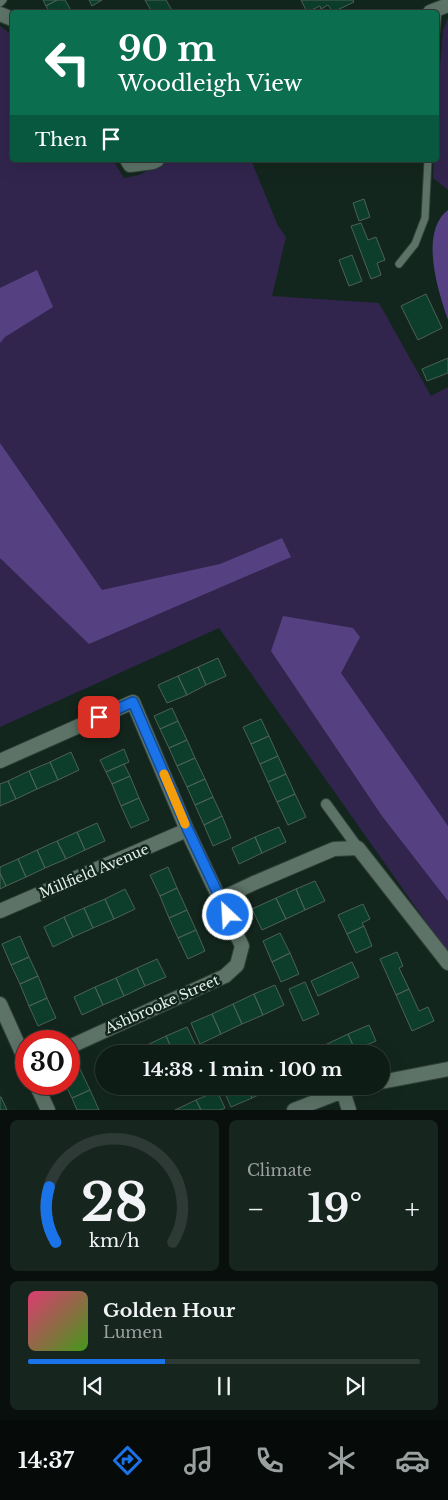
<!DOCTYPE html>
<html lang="en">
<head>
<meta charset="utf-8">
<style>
  :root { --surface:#0e1c16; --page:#17251f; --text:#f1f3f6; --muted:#9ba1a1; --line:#2e3a35; --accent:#1a73e8 }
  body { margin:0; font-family:"Libre Baskerville",serif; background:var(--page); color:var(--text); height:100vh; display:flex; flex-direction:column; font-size:19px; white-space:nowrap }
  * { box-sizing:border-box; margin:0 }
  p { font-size:16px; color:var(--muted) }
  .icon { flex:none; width:28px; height:28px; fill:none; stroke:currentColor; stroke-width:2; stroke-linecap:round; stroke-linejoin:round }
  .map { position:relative; height:1110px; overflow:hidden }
  .sheet { display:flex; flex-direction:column; gap:10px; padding:10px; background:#080f0c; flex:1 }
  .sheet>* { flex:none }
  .banner { position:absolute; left:10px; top:10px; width:429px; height:152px; border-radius:5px; box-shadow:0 5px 20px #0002,0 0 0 1px var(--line); background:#0b6e4f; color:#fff; overflow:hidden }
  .speed { position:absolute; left:15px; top:1030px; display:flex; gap:10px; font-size:25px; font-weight:700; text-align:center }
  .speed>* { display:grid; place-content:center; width:65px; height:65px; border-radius:50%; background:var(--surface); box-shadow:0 5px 20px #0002,0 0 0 1px var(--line); line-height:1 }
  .speed .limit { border:8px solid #d22; background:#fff; color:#111 }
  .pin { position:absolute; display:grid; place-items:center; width:42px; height:42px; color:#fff; margin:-21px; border-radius:10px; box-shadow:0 2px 8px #0006 }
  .me { position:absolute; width:55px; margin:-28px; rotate:335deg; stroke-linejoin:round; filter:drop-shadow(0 0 4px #0008) }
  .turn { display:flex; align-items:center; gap:18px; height:105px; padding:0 25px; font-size:22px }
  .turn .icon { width:65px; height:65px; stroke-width:2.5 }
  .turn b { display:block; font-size:35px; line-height:42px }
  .then { display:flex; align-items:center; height:48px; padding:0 25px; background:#0003; gap:10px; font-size:19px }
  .big { font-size:38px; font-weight:700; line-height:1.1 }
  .sheet .widget { flex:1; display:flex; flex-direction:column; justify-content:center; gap:8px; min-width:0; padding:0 18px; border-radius:8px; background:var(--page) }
  .sheet .dial { align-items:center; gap:0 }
  .dial svg { height:130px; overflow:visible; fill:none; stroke:var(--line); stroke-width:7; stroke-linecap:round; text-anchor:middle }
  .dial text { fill:var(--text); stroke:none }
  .song { display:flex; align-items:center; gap:15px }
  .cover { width:60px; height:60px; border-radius:8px; background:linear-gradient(135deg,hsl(340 70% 55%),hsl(100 70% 35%)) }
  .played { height:5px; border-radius:2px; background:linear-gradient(90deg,var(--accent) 35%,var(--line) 35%) }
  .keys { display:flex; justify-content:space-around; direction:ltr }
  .heat { display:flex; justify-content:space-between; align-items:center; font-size:28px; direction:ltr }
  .sheet .tiles { flex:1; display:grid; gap:10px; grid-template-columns:1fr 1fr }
  .widget:last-child { grid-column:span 2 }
  .trip { position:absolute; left:95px; top:1045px; width:295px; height:50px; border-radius:25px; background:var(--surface); box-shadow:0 5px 20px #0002,0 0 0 1px var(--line); font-weight:700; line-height:50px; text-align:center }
  .dock { display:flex; height:80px; justify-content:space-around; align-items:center; background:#060b09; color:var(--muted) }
  .dock .icon { width:35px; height:35px }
  .dock .active { color:var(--accent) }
  .dock b { font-size:22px; color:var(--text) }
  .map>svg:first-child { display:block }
</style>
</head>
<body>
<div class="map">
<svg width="448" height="1110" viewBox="0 0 448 1110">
  <rect width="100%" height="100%" fill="#13261d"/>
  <path fill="#31254d" d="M448 18V190L433 178 434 160H436V116L443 30Z
    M0 26 12 35V160H113L124 178 139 175 169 160H251L278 226 286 237 272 296 379 303 431 396 448 387V953L219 628 0 727Z"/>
  <path fill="#554182" d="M448 210V320C438 291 419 232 448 210Z
    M37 270 53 307 5 337 0 343V288Z
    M0 443 102 590 220 564 282 538 291 557 89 644 0 558Z
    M283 616 353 628 360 637 341 673 448 826V901L382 816 271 651Z"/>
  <path fill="#0c3e2b" stroke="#4c6156" d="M43 0H57L46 6Z
    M57 0H65L72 12H50L46 6Z
    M89 0H102L92 6Z
    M145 0H166L173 12H152Z
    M301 0H353L354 2 333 12 328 5 321 9 320 6 307 12Z
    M364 199 370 217 359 221 353 203Z
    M361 223 368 240 376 237 385 260 377 263 381 275 371 279 351 226Z
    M352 255 362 281 349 286 339 260Z
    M426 294 442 328 418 340 401 306Z
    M448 358V373L427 381 422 369Z
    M218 658 226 676 206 685 198 667Z
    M198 667 206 685 187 695 178 676Z
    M178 676 187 695 167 703 158 685Z
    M172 708 178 721 160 729 154 716Z
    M261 719 269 736 251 744 243 727Z
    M178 721 187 740 169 748 160 729Z
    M269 736 278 756 260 764 251 744Z
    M187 740 195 758 177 766 169 748Z
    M124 749 129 762 106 772 100 760Z
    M71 752 79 770 58 780 50 762Z
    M278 756 286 774 268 782 260 764Z
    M195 758 205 779 187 787 177 766Z
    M50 762 58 780 37 789 29 771Z
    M124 764 130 776 112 784 106 772Z
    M29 771 37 789 16 799 8 781Z
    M286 774 295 794 277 802 268 782Z
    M130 776 139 798 121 806 112 784Z
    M205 779 213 797 195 805 187 787Z
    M8 781 16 799 0 806V784Z
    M295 794 306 817 288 825 277 802Z
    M213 797 222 816 204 825 195 805Z
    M139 798 149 820 131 828 121 806Z
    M222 816 231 838 213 846 204 825Z
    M97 823 105 841 85 850 77 832Z
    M279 827 286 842 262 853 255 837Z
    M77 832 85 850 66 859 57 841Z
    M255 837 262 853 239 864 232 848Z
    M57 841 66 859 45 868 37 850Z
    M37 850 45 868 26 877 18 859Z
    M18 859 26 877 6 886 0 873V867Z
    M168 867 177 888 160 896 150 875Z
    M0 873 6 886 0 889Z
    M315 881 325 901 305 910 296 889Z
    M177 888 187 910 169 918 160 896Z
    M125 889 135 909 114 919 105 899Z
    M296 889 305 910 286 919 276 898Z
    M276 898 286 919 262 930 252 909Z
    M105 899 114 919 93 928 84 908Z
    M363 904 370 919 362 923 364 926 347 934 338 915Z
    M84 908 93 928 73 937 64 917Z
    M187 910 196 930 178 938 169 918Z
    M64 917 73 937 53 947 44 927Z
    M364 926 372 946 356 953 347 934Z
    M196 930 205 951 188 959 178 938Z
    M280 933 290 953 272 962 263 941Z
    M20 936 29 957 11 965 2 944Z
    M397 952 403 966 399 968 409 989 396 995 380 959Z
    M290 953 299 974 281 982 272 962Z
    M29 957 38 976 20 984 11 965Z
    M157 959 166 977 145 986 137 968Z
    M352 962 359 977 318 996 311 981Z
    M137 968 145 986 124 996 116 978Z
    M38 976 47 998 29 1006 20 984Z
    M116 978 124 996 103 1005 95 987Z
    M305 982 319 1014 303 1021 289 989Z
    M275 985 284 1005 263 1015 254 994Z
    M95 987 103 1005 82 1015 74 997Z
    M409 989 419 1011 428 1007 434 1021 412 1031 396 995Z
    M254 994 263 1015 242 1024 233 1004Z
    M47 998 56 1018 38 1026 29 1006Z
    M233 1004 242 1024 221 1034 212 1014Z
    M212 1014 221 1034 200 1044 191 1023Z
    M369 1025 376 1041 355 1050 348 1034Z
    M187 1027 196 1046 174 1054 166 1036Z
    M348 1034 355 1050 348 1054H332L327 1044Z
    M166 1036 174 1054H149L145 1046Z
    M327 1044 332 1054H307L306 1053Z
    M145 1046 149 1054H128Z
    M80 1069 90 1090 72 1098 65 1084H69V1074Z
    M234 1086H247L252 1098 231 1107 224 1091Z
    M247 1086H272L273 1088 252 1098Z
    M90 1090 99 1110H77L72 1098Z
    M217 1091 225 1108 220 1110H201L196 1100Z
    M0 1097H1L7 1110H0Z
    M196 1100 201 1110H175Z"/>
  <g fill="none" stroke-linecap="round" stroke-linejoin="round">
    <g stroke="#324139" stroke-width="9">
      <path id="service" d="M0 3 3 0
        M436 32 438 9
        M399 264 415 244 425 218 428 160"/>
    </g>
    <g stroke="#324139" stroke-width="12">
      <path id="pedestrian" d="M326 804 358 848"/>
    </g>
    <g stroke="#324139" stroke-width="16">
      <path id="minor" d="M430 12 448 5
        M0 14 12 19
        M127 160 130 165 153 162 157 160
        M0 761 133 702 187 830 242 946 237 965 225 976 69 1047
        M220 899 254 883 334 849 358 848 448 963
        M0 911 187 830
        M0 1004 26 1062
        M381 1082 448 1069
        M36 1084 48 1110
        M343 1091 349 1110
        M294 1110 343 1091 363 1086"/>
    </g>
    <use href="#service" stroke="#5d7368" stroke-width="7"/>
    <use href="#pedestrian" stroke="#5d7368" stroke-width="10"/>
    <use href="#minor" stroke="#5d7368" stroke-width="14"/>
  </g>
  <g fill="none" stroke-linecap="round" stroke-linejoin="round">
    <g stroke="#114b97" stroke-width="12">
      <path id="route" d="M99 717 133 702 188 830 228 915"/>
    </g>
    <use href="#route" stroke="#1a73e8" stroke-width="9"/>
    <path stroke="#f59e0b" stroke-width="9" d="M164 774 185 824"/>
  </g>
  <g text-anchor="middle" stroke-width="5" stroke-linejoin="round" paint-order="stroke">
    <g font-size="14" fill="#e4f1ea" stroke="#13261d">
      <text transform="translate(94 871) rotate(-23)" y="5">Millfield Avenue</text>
      <text transform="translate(162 1004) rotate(-24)" y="5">Ashbrooke Street</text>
    </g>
  </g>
</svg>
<div class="speed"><div class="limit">30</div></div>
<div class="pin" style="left:99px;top:717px;background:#d93025"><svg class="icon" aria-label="arrive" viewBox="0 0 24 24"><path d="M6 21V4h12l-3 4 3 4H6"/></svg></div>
<svg class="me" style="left:228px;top:915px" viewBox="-20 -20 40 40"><circle r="17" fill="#1a73e8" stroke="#fff" stroke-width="3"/><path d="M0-11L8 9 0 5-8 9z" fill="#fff"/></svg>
<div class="trip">14:38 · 1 min · 100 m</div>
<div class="banner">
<div class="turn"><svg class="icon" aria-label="left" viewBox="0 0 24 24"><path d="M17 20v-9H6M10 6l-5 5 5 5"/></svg><div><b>90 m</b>Woodleigh View</div></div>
<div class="then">Then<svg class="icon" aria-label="arrive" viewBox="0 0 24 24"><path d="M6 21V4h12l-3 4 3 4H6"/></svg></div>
</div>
</div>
<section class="sheet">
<div class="tiles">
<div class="widget dial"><svg viewBox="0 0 100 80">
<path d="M14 69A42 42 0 1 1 86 69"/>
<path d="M14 69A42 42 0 0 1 10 35" stroke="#1a73e8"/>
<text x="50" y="56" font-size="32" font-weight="700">28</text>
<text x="50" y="72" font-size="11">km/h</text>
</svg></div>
<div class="widget"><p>Climate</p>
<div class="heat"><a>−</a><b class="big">19°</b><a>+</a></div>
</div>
<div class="widget">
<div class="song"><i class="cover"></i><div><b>Golden Hour</b><p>Lumen</p></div></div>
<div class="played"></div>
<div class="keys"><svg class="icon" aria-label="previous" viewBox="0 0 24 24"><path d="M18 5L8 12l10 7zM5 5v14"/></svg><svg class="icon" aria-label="pause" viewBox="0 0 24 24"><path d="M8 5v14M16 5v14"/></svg><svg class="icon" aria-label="next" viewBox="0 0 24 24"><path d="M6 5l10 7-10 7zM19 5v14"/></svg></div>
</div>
</div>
</section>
<nav class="dock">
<b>14:37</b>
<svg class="icon active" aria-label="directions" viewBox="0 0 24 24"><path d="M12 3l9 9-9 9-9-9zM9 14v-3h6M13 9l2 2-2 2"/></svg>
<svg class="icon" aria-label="music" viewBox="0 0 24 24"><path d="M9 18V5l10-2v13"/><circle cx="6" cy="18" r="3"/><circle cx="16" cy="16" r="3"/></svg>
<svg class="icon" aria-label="phone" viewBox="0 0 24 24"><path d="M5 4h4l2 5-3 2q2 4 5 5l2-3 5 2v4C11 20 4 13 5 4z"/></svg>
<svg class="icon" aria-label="climate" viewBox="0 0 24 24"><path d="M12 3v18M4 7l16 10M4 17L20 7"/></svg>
<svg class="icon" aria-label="car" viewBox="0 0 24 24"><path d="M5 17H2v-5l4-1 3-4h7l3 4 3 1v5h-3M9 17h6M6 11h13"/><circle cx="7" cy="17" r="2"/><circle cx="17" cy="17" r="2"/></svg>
</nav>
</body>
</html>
